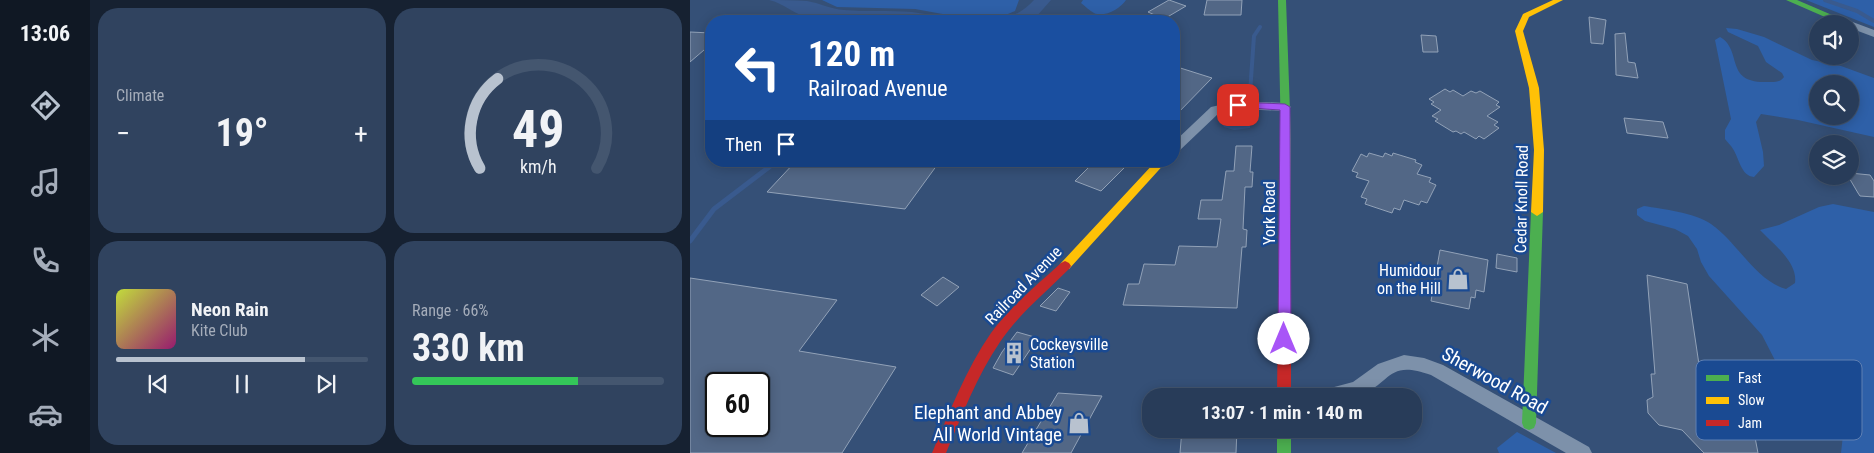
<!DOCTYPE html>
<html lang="en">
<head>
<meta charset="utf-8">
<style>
  :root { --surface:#283c59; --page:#30435f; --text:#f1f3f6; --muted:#a5adba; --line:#44566f; --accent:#b8c2cf }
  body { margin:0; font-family:"Roboto Condensed",sans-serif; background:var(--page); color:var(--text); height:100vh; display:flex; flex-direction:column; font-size:19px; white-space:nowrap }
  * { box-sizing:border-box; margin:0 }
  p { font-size:16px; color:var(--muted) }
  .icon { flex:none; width:28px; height:28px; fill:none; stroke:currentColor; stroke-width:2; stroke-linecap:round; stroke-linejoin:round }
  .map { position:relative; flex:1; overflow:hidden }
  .details { display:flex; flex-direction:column; gap:8px; padding:8px; background:#162131; width:600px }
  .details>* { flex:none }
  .guide { position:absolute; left:15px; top:15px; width:475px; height:152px; border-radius:20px; box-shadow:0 2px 12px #0003,0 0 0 1px var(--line); background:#1a4fa0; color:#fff; overflow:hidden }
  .fabs { position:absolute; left:1119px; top:15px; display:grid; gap:10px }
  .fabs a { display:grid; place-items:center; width:50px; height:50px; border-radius:50%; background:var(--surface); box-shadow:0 2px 12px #0003,0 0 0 1px var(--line); font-size:25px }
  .speed { position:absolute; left:15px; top:372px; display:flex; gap:10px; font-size:25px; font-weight:700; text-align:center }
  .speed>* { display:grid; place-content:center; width:65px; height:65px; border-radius:50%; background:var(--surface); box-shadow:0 2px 12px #0003,0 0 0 1px var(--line); line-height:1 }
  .speed .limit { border:2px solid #111; border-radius:8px; background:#fff; color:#111 }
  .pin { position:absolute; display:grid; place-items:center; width:42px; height:42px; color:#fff; margin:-21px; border-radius:10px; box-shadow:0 2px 8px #0006 }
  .me { position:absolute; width:55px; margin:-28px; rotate:0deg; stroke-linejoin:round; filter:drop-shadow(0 0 4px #0008) }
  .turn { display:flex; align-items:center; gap:18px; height:105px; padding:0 20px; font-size:22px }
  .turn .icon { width:65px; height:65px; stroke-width:2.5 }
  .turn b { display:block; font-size:35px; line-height:42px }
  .then { display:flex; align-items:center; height:48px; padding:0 20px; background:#0003; gap:10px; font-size:19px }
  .big { font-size:38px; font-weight:700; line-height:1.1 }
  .details .card { flex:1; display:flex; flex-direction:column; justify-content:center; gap:8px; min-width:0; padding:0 18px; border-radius:20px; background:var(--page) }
  .details .dial { align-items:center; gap:0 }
  .dial svg { height:130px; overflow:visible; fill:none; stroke:var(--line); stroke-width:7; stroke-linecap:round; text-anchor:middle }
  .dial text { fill:var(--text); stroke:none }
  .song { display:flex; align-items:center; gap:15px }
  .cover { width:60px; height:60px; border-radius:8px; background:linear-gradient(135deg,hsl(70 70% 55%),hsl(320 70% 35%)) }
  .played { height:5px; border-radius:2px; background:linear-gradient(90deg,var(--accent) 75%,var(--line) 75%) }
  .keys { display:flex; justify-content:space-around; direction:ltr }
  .heat { display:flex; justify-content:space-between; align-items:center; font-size:28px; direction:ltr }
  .charge { height:8px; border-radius:4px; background:linear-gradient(90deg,#34c759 66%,var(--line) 0) }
  .details .tiles { flex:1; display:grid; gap:8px; grid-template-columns:repeat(2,1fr) }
  .trip { position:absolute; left:452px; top:388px; width:280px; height:50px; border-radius:20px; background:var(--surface); box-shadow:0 2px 12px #0003,0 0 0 1px var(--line); font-weight:700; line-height:50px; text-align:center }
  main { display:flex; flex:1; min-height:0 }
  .dock { display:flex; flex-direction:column; width:90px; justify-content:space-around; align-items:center; background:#101824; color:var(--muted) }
  .dock .icon { width:35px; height:35px }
  .dock .on { color:var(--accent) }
  .dock b { font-size:22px; color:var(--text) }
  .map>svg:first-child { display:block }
</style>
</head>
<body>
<main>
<nav class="dock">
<b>13:06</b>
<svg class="icon on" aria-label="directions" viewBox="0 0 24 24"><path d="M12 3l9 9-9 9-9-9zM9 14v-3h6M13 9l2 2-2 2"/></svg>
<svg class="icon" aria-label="music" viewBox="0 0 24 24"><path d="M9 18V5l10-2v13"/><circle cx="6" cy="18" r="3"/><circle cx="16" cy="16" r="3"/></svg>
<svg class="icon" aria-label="phone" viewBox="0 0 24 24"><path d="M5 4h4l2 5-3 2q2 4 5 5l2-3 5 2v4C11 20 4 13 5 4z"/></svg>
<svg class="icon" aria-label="climate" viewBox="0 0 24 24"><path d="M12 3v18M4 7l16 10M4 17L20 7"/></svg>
<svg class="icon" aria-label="car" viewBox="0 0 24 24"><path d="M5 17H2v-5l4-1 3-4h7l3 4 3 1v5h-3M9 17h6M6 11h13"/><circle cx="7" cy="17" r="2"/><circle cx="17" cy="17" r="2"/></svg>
</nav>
<section class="details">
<div class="tiles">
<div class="card"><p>Climate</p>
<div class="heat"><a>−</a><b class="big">19°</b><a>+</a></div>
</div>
<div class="card dial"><svg viewBox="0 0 100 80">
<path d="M14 69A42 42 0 1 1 86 69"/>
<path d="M14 69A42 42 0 0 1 25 14" stroke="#b8c2cf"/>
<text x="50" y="56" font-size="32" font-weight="700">49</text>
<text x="50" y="72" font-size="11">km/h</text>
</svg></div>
<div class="card">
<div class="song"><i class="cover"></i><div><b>Neon Rain</b><p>Kite Club</p></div></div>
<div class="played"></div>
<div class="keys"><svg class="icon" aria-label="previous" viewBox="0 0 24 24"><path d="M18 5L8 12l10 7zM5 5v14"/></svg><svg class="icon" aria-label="pause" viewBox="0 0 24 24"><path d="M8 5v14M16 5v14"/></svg><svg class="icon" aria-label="next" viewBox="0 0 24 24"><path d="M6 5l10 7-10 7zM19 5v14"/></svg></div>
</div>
<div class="card"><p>Range · 66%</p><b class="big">330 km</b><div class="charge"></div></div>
</div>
</section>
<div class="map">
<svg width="1184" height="453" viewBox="0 0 1184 453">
  <rect width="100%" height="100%" fill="#355077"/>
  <path fill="#2e60a8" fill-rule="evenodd" d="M132 0H329L325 11 306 19 304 15 294 14 280 19 225 9 147 7Z
    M393 0H436C430 9 414 18 404 13 400 11 395 6 391 3Z
    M1116 0H1184V27Z
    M1036 28 1047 29 1074 37 1122 60 1151 66 1184 78V137L1108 120 1071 114 1066 122 1073 152 1074 166 1064 177C1051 176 1049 158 1043 149 1041 145 1037 142 1035 139V130L1041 119 1025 40 1030 37C1053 50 1034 83 1076 82 1083 82 1090 83 1094 77L1092 73 1076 62 1068 46 1038 32ZM1128 84H1160V116H1128Z
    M1143 204 1184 212V453H1151L1153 435 1147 416 1116 399 1091 372 1072 335 1019 276 1011 262 1007 249 998 236 985 229 955 221 947 215V209L954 206C972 209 1006 213 1021 224 1047 242 1066 281 1096 289L1105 283C1108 262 1083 244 1070 230L1089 225 1129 207Z
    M827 432 866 453H809L807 448Z"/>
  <path fill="#395a8e" d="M79 0C91 0 105 0 117 1 129 3 141 9 154 10 176 12 199 10 222 12 262 17 313 35 344 0H361L346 17 337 21C293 21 248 21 204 21 176 21 147 23 120 18 104 15 94 3 79 0Z
    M546 117 560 122V128L544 130 534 127 532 123Z"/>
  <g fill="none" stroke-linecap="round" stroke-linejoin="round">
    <path stroke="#395a8e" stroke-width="4" d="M1135 0 1167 11 1184 21
      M560 93 564 36 570 27"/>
    <path stroke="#395a8e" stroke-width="5" d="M0 241 24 209 87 161"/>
  </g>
  <path fill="#526786" stroke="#92a2b8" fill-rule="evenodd" d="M479 0 496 6 474 19 458 12Z
    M517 0H552L551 15H514Z
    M899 17 916 20 913 44 901 43Z
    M0 32 21 33V44L0 62Z
    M935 33 938 62 945 63 948 78 926 75 925 34Z
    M731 35 746 36 748 52H733Z
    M484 66 522 78 484 117Z
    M755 89 760 92 763 90 773 96 781 91 786 93 790 91 809 102 806 105 810 107 797 116 808 122 804 125 809 128 794 139 789 136 786 139 774 132 771 134 766 131 763 132 745 121 748 119 742 116 751 110 741 104 744 102 739 99Z
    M934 118 973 122 978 138 937 133Z
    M546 146H562L560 172H563L562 187H555L553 229 557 230 556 247H552L547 308 433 305 438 284H449L454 264 485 265 489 246 527 247 531 219H508L511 200H532L536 171H544Z
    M679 153 693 157 695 153 702 156 703 153 726 160 725 162 732 165 727 174 741 178 739 182 746 185 737 203 731 201 729 205 714 200 710 210 704 208 702 213 675 204 677 199 671 197 679 181 666 177 668 173 662 171 671 154 677 157Z
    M106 161H250L215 209 77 192Z
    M405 161H441L411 191 385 181Z
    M1160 173 1180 175 1184 181V197L1170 196 1168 193 1158 176H1160Z
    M750 250 798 260 794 292 786 290 785 298 781 297 779 309 741 301Z
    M807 254 827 258V272L806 268Z
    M957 275 997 284 1014 398 1038 404 1063 427 1068 453H1014L992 430 969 425 958 413 957 400 963 397 961 374H965Z
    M253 277 269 287 247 306 231 295Z
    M0 278 147 300 109 351 206 367 152 453H0ZM26 384H69V426H26Z
    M368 288 380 292 366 311 350 306Z
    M327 332 348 338 323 375 303 368 312 352Z
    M368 393 412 396 381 453H332Z
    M492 429H547L546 453H490Z"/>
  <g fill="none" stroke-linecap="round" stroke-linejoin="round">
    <path fill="#7d91aa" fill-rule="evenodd" d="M1160 21 1184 30V37L1160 28V24H1155Z
      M548 101 595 103 601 107 595 111 548 109 529 113 488 152 484 153V142L521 107Z
      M714 355 734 358 753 365 899 447 902 453H876L741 375C697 359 702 383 670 395 659 399 643 396 631 396L633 390 663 382 688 364Z"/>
    <path fill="#4caf50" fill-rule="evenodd" d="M588 0H596L601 139V225L595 229 589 225 591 139Z
      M1096 0H1107L1163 24 1160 26V24H1151Z
      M847 208 853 212 846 423 844 428 839 430 834 428 832 423 841 212Z
      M587 429H601V453H587Z"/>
    <path fill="#ffc107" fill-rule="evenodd" d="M863 0H873L839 17 833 31 849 88 854 150 853 212 847 216 841 212 844 150 839 88 825 31 833 14Z
      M466 161H477L379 269H371L369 266 371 263Z"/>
    <path fill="#c62828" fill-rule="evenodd" d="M595 221 601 225V396H587L589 225Z
      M375 261 379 263 381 266 379 269C356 292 328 315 310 342 287 376 272 415 256 453H242C259 413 276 369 301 333 320 307 347 285 371 263Z"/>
  </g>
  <path fill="#a855f7" stroke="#6d37a1" d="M548 102 595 104 600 107 601 339 599 343 594 345 590 343 588 339 590 110 545 107V103Z"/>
  <defs>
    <g id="shop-bare" transform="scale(1.725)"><path d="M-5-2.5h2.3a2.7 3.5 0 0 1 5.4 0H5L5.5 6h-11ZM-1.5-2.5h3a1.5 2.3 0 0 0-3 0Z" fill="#b8c2cf" stroke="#1a4a92" stroke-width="2.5" paint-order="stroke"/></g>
    <g id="building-bare" transform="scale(1.725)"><path d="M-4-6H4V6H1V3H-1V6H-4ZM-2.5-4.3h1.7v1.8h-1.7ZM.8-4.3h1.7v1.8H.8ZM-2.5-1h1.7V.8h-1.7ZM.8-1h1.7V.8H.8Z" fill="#b8c2cf" stroke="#1a4a92" stroke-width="2.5" paint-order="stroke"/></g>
  </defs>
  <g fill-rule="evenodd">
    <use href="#shop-bare" x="768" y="279"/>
    <use href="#building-bare" x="324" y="353"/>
    <use href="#shop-bare" x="389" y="423"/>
  </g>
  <g text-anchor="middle" stroke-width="5" stroke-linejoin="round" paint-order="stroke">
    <g font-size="16" fill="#fff" stroke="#1a4a92">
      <text transform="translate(831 199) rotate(-89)" y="6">Cedar Knoll Road</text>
      <text transform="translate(579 213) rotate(-90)" y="6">York Road</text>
      <text transform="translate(333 285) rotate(-46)" y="6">Railroad Avenue</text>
    </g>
    <g font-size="16" fill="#fff" stroke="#1a4a92" text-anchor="end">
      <text x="751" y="276">Humidour<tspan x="751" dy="18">on the Hill</tspan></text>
      <text x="340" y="350" text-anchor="start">Cockeysville<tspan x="340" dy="18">Station</tspan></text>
    </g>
    <g font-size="19" fill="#fff" stroke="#1a4a92">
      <text transform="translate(805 380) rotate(29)" y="7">Sherwood Road</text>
    </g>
    <g font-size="19" fill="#fff" stroke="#1a4a92" text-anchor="end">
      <text x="372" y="419">Elephant and Abbey<tspan x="372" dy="22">All World Vintage</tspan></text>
    </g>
  </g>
  <rect x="1006" y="360" width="166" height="80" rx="8" fill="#1a4a92" stroke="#5f80b3" stroke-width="1"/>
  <rect x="1016" y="375" width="23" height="6" fill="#4caf50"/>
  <rect x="1016" y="397" width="23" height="7" fill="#ffc107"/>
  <rect x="1016" y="420" width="23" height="6" fill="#c62828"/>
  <g font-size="14" fill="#fff">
    <text x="1048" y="383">Fast</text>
    <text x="1048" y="405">Slow</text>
    <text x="1048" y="428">Jam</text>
  </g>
</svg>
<div class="fabs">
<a><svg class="icon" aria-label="sound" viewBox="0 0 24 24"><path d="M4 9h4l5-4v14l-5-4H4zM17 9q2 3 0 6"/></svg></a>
<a><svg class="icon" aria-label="search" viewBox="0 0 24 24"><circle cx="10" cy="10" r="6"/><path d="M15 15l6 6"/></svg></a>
<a><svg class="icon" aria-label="layers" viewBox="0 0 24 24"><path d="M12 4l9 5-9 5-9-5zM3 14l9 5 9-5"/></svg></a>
</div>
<div class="speed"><div class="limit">60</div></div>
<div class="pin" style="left:548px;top:105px;background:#d93025"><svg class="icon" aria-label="arrive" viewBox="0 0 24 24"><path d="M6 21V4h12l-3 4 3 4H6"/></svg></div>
<svg class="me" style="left:594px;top:339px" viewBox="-20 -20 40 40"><circle r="19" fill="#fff"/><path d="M0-13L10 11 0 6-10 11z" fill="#a855f7"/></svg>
<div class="trip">13:07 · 1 min · 140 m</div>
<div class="guide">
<div class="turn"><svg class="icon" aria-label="left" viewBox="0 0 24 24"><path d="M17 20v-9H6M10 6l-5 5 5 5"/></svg><div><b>120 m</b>Railroad Avenue</div></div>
<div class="then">Then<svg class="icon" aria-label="arrive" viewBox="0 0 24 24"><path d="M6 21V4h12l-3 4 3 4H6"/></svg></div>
</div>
</div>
</main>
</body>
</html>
